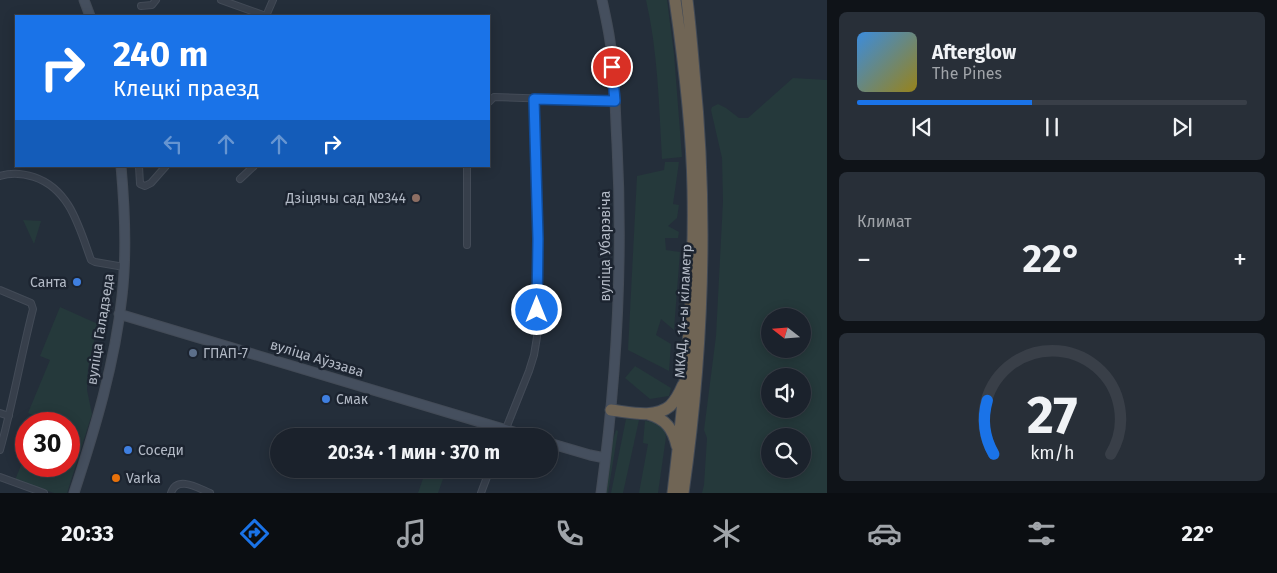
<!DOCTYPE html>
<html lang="ru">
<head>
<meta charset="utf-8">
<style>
  :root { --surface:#1b222c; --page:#282f38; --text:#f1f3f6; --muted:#a0a4a9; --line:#393f48; --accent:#1a73e8 }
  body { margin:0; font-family:"Fira Sans",sans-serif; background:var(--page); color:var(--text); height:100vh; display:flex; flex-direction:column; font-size:19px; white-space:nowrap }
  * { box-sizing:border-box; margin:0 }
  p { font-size:16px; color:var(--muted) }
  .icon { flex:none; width:28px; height:28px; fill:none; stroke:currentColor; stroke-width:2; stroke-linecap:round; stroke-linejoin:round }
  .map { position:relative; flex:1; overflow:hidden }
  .side { display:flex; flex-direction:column; gap:12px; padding:12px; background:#0f1318; width:450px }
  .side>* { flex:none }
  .hud { position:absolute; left:15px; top:15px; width:475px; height:152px; border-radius:0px; box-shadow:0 2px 12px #0003,0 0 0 1px var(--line); background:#1a73e8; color:#fff; overflow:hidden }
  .needle { width:32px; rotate:287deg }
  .buttons { position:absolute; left:761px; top:308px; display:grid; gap:10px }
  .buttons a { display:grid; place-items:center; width:50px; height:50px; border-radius:50%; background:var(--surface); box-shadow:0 2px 12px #0003,0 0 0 1px var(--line); font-size:25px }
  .speed { position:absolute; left:15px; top:412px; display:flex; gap:10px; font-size:25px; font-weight:700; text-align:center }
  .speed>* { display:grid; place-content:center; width:65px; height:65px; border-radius:50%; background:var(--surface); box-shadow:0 2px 12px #0003,0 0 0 1px var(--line); line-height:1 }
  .speed .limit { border:8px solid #d22; background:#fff; color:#111 }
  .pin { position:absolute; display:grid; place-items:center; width:42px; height:42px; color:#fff; margin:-21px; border:2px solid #fff; border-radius:50%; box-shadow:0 1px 5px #0007 }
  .me { position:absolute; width:55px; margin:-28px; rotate:0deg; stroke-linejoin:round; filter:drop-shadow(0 0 4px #0008) }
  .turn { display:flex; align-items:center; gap:18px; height:105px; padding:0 15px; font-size:22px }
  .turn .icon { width:65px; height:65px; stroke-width:2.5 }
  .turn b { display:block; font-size:35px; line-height:42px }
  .lanes { display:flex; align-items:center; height:48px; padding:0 15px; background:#0003; justify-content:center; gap:25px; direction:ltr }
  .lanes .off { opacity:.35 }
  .big { font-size:38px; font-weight:700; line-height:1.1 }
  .side .tile { flex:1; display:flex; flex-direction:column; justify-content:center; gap:8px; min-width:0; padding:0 18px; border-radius:8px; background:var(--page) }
  .side .dial { align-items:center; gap:0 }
  .dial svg { height:130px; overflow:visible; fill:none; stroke:var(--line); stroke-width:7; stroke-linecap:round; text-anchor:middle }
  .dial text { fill:var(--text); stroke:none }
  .song { display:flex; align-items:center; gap:15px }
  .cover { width:60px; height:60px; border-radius:8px; background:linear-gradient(135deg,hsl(210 70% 55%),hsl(50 70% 35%)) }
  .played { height:5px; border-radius:2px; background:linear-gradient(90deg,var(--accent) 45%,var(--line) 45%) }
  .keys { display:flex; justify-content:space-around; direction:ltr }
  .heat { display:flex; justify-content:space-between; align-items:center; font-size:28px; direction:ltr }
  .trip { position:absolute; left:270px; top:428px; width:288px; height:50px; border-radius:25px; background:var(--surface); box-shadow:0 2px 12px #0003,0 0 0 1px var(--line); font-weight:700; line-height:50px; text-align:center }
  .dock { display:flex; height:80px; justify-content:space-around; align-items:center; background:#0b0e12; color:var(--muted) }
  .dock .icon { width:35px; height:35px }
  .dock .selected { color:var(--accent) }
  .dock b { font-size:22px; color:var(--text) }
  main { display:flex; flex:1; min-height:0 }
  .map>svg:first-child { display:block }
</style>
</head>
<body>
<main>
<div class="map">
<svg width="827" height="493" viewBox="0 0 827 493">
  <rect width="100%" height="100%" fill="#242e3a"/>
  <path fill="#25393b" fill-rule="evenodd" d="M646 0H667L674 54 682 157 662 159C659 106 658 52 646 0Z
    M793 78 827 80V493H702L704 485 707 438 704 430 716 336 723 201 722 158 711 110 712 107 718 104 726 108 739 118H748ZM770 316H802V349H770ZM770 376H802V409H770ZM770 436H802V469H770Z
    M665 162H679L673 204 679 205 677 218 668 226 679 232 678 238H665L666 250 680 252 674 330 661 319 656 335 671 344 669 371 628 350 637 176 664 170Z
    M23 220 41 221 34 244Z
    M60 307 98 324 88 368 87 390 92 414 67 493H54L15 480 26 453V466H69V424H38L40 418 28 413 50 360 40 356Z
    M635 366 671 388 669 396 650 399 625 378Z
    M626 419 639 420 623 493H611Z
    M645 421 656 422 664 427 666 437 658 493H639L648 444 643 443Z
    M616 430 618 431 608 493H604L612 443Z
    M426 470 444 476 438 493H418Z"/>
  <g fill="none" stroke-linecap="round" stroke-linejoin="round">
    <g stroke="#434b57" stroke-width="8">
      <path id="street" d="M221 0 266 16
        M141 6 152 5 156 0
        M266 16 273 0
        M489 102 494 97 615 101
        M139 166 140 184 145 186 151 183 166 166
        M467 166V245
        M0 176C12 172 22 173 34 177 70 189 79 227 91 260L95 262 124 267
        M240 179 254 166
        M0 290 31 303 33 309C21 356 13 403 0 450
        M0 413 9 416
        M503 436 529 371 534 355 537 337 538 239 534 99
        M0 477 44 493
        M171 493C177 475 198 488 210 493
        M481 493 490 469"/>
    </g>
    <g stroke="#434b57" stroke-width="11">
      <path id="secondary" d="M84 0 90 16
        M119 314 527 436
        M549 443 590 455 605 458
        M74 493C95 429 115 363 122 296 127 253 125 210 121 166
        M601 493C617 377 623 261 617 144 615 110 615 75 610 41 608 27 605 14 602 0"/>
    </g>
    <g stroke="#424a56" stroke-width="13">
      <path id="highway" d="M611 410C629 412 655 419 670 406 676 400 680 392 683 385
        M648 414C666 419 673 429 677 446
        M673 493C685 392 695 291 693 189 692 126 684 62 675 0
        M683 493C703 354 708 212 694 72 692 48 690 24 687 0"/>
    </g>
    <use href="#street" stroke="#373f4b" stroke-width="6"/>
    <use href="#secondary" stroke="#454f5e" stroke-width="9"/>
    <use href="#highway" stroke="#706555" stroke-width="11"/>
  </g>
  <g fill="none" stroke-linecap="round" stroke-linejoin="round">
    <g stroke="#114b97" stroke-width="12">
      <path id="route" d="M537 310 538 239 534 99 615 101 612 67"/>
    </g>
    <use href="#route" stroke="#1a73e8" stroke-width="9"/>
  </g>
  <circle fill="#8d6e63" stroke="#1c2430" stroke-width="2" cx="416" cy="198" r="5"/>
  <g fill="#3f7fe0" stroke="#1c2430" stroke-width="2">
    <circle cx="77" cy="282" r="5"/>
    <circle cx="326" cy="399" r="5"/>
    <circle cx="128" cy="450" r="5"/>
  </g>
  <circle fill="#5c6f8a" stroke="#1c2430" stroke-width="2" cx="193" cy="353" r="5"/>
  <circle fill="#e8710a" stroke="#1c2430" stroke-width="2" cx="116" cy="478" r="5"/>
  <g text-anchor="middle" stroke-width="5" stroke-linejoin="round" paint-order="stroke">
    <g font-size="14" fill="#b3bac6" stroke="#1c2430" text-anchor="start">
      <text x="406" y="203" text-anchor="end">Дзіцячы сад №344</text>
      <text x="67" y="287" text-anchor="end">Санта</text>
      <text x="203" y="358">ГПАП-7</text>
      <text x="336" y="404">Смак</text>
      <text x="138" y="455">Соседи</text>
      <text x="126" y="483">Varka</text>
    </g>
    <g font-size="14" fill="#b3bac6" stroke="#1c2430">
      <text transform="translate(605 246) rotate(-90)" y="5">вуліца Убарэвіча</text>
      <text transform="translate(683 311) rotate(-87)" y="5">МКАД, 14-ы кіламетр</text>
      <text transform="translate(100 329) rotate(-81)" y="5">вуліца Галадзеда</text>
      <text transform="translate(317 358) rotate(17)" y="5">вуліца Аўэзава</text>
    </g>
  </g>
</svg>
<div class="buttons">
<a><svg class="needle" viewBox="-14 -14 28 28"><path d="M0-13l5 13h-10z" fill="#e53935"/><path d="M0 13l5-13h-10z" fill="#a0a4a9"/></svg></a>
<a><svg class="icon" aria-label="sound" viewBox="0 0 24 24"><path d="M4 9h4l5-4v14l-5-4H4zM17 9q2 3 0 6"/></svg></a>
<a><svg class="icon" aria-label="search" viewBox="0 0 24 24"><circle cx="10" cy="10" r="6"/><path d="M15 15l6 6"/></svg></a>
</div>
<div class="speed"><div class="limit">30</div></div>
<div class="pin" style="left:612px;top:67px;background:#d93025"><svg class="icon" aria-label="arrive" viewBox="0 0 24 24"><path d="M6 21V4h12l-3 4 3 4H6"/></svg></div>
<svg class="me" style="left:537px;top:310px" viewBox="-20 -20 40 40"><circle r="17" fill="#1a73e8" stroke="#fff" stroke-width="3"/><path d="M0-11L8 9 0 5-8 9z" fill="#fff"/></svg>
<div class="trip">20:34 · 1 мин · 370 m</div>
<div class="hud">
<div class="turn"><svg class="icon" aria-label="right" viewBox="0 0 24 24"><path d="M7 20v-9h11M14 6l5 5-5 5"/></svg><div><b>240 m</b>Клецкі праезд</div></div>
<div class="lanes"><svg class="icon off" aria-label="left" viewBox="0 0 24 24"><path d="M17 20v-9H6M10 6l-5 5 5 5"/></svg><svg class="icon off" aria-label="ahead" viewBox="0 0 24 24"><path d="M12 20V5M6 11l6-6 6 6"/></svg><svg class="icon off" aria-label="ahead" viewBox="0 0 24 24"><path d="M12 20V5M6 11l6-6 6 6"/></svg><svg class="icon" aria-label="right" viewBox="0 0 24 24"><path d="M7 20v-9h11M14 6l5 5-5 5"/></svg></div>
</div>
</div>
<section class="side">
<div class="tile">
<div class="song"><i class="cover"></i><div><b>Afterglow</b><p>The Pines</p></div></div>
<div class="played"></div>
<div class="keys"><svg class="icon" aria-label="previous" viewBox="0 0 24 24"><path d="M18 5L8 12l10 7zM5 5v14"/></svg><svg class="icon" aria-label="pause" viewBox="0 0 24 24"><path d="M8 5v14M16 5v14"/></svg><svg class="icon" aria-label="next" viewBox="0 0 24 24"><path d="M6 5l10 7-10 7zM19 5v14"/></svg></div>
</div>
<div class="tile"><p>Климат</p>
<div class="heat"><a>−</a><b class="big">22°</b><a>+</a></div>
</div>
<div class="tile dial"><svg viewBox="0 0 100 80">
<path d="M14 69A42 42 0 1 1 86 69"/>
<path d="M14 69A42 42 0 0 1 10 36" stroke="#1a73e8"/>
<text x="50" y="56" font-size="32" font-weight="700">27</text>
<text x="50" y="72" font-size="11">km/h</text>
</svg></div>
</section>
</main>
<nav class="dock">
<b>20:33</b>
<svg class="icon selected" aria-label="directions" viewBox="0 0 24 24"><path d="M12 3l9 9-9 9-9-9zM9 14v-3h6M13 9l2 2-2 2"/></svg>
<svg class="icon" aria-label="music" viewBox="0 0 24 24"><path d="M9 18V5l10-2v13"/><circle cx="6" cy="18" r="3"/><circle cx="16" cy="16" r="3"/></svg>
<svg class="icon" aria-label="phone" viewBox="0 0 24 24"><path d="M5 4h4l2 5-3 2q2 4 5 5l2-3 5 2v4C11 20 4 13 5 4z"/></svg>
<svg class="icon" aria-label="climate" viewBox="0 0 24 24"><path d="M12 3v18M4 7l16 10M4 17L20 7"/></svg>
<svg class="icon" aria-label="car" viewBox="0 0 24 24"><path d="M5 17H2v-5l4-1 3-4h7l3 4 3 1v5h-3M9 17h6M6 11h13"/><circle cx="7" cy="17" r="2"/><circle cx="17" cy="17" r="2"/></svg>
<svg class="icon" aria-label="filters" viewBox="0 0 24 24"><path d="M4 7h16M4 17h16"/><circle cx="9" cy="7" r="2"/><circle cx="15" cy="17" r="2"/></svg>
<b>22°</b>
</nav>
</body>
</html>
